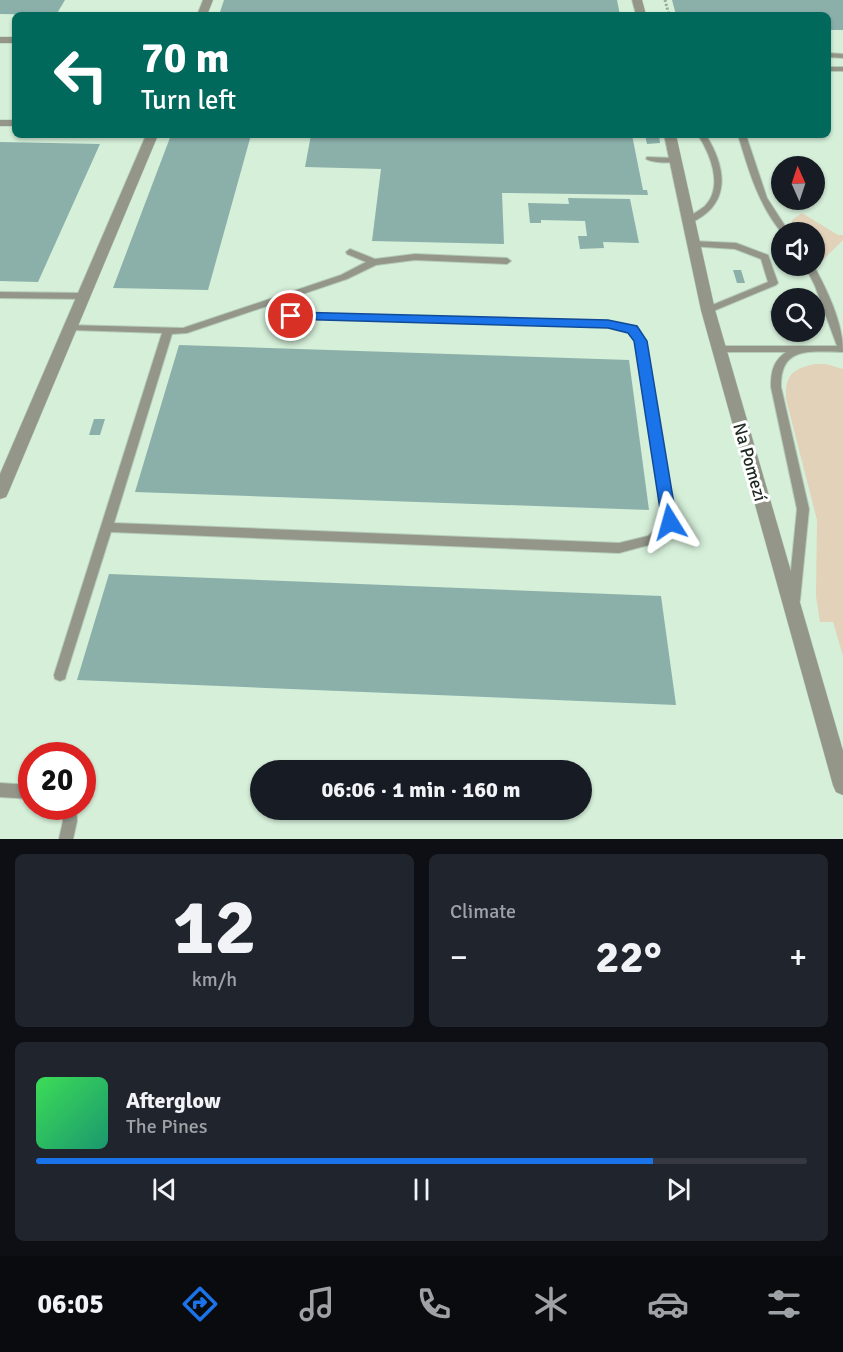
<!DOCTYPE html>
<html lang="en">
<head>
<meta charset="utf-8">
<style>
  :root { --surface:#171b24; --page:#20242c; --text:#f1f3f6; --muted:#9ea1a6; --line:#363941; --accent:#1a73e8 }
  body { margin:0; font-family:Signika,sans-serif; background:var(--page); color:var(--text); height:100vh; display:flex; flex-direction:column; font-size:22px; white-space:nowrap }
  * { box-sizing:border-box; margin:0 }
  p { font-size:20px; color:var(--muted) }
  .icon { flex:none; width:33px; height:33px; fill:none; stroke:currentColor; stroke-width:2; stroke-linecap:round; stroke-linejoin:round }
  .map { position:relative; height:839px; overflow:hidden }
  .side { display:flex; flex-direction:column; gap:15px; padding:15px; background:#0d0f14; flex:1 }
  .side>* { flex:none }
  .guide { position:absolute; left:12px; top:12px; width:819px; height:126px; border-radius:9px; box-shadow:0 2px 4px #0004; background:#00695c; color:#fff; overflow:hidden }
  .needle { width:39px; rotate:357deg }
  .fabs { position:absolute; left:771px; top:156px; display:grid; gap:12px }
  .fabs a { display:grid; place-items:center; width:54px; height:54px; border-radius:50%; background:var(--surface); box-shadow:0 2px 4px #0004; font-size:30px }
  .speed { position:absolute; left:18px; top:742px; display:flex; gap:12px; font-size:30px; font-weight:700; text-align:center }
  .speed>* { display:grid; place-content:center; width:78px; height:78px; border-radius:50%; background:var(--surface); box-shadow:0 2px 4px #0004; line-height:1 }
  .speed .limit { border:9px solid #d22; background:#fff; color:#111 }
  .pin { position:absolute; display:grid; place-items:center; width:51px; height:51px; color:#fff; margin:-26px; border:3px solid #fff; border-radius:50%; box-shadow:0 2px 6px #0007 }
  .me { position:absolute; width:66px; margin:-33px; rotate:352deg; stroke-linejoin:round; filter:drop-shadow(0 0 4px #0008) }
  .turn { display:flex; align-items:center; gap:21px; height:126px; padding:0 30px; font-size:27px }
  .turn .icon { width:78px; height:78px; stroke-width:2.5 }
  .turn b { display:block; font-size:42px; line-height:51px }
  .big { font-size:45px; font-weight:700; line-height:1.1 }
  .side .card { flex:1; display:flex; flex-direction:column; justify-content:center; gap:9px; min-width:0; padding:0 21px; border-radius:9px; background:var(--page) }
  .side .dial { align-items:center; gap:0 }
  .dial b { font-size:78px; line-height:1 }
  .song { display:flex; align-items:center; gap:18px }
  .cover { width:72px; height:72px; border-radius:9px; background:linear-gradient(135deg,hsl(130 70% 55%),hsl(160 70% 35%)) }
  .played { height:6px; border-radius:3px; background:linear-gradient(90deg,var(--accent) 80%,var(--line) 80%) }
  .keys { display:flex; justify-content:space-around; direction:ltr }
  .heat { display:flex; justify-content:space-between; align-items:center; font-size:33px; direction:ltr }
  .side .tiles { flex:1; display:grid; gap:15px; grid-template-columns:1fr 1fr }
  .card:last-child { grid-column:span 2 }
  .trip { position:absolute; left:250px; top:760px; width:342px; height:60px; border-radius:30px; background:var(--surface); box-shadow:0 2px 4px #0004; font-weight:700; line-height:60px; text-align:center }
  .dock { display:flex; height:96px; justify-content:space-around; align-items:center; background:#090b0e; color:var(--muted) }
  .dock .icon { width:42px; height:42px }
  .dock .current { color:var(--accent) }
  .dock b { font-size:27px; color:var(--text) }
  .map>svg:first-child { display:block }
</style>
</head>
<body>
<div class="map">
<svg width="843" height="839" viewBox="0 0 843 839">
  <rect width="100%" height="100%" fill="#d5efd9"/>
  <path fill="#e2d2b9" d="M802 213 838 235H843V240L822 261 815 254 814 232H794L791 226 792 220Z
    M815 364H826L843 369V656L833 622H820L816 596 817 520 786 399C785 375 792 369 815 364Z"/>
  <path fill="#8bb0aa" d="M0 0H65L56 15 0 14Z
    M224 0H617L620 15H219Z
    M672 0H843V30H828V15H676Z
    M171 135H251L208 290 113 288Z
    M311 135H632L643 190H647L648 195 502 193 504 244 372 241 381 169 305 167Z
    M645 135H659L660 143 647 144Z
    M0 142 100 144 38 282 0 281Z
    M568 198 630 199 639 243 603 242 604 248 580 249 578 236H587L585 221 541 220V223H530L528 203 569 204Z
    M733 270H741L745 283H737Z
    M770 311 782 312V326H774Z
    M179 345 629 360 649 510 135 492Z
    M94 419H105L100 435H89Z
    M109 574 661 596 676 705 77 680Z"/>
  <g fill="none" stroke-linecap="round" stroke-linejoin="round">
    <g stroke="#b4cbb8" stroke-width="2">
      <path id="lane" d="M828 53 843 54V58L828 57Z
        M828 67H843V71H828Z
        M698 135H706C727 169 732 206 688 224L685 223V219C691 215 699 211 705 206 724 186 710 154 698 135Z
        M738 135H746L767 198 789 232 782 233C758 204 749 171 738 135Z
        M647 157 675 158 679 160C672 164 653 163 646 159Z
        M692 241 736 243 768 255 778 283 776 285 711 312H705L703 310 705 308 768 282 761 259 735 249 689 246 688 244Z
        M350 249 375 259 415 254 507 258 511 261 507 264 415 260 376 265 347 279 187 333 172 334 114 523 619 543 648 536 664 521 635 341 629 332 608 327 288 318 286 316 291 313 608 321 635 327 645 341 676 522 674 525 656 543 619 553 111 532 66 675 65 679 60 681 55 679 54 675 162 333 71 330 66 327 68 325 183 328 341 275 366 262 347 254 346 252Z
        M805 266H814C828 292 843 323 843 352 812 352 780 345 781 387L809 509 800 600 798 604 794 605 790 604 788 600 797 509 771 387C771 372 773 361 786 352H718L713 349 718 346H837L815 286Z
        M0 292 84 293 89 296 84 299 0 298Z
        M0 783 32 785V799L0 797Z
        M62 807H76L77 821 73 839H59L63 821Z"/>
    </g>
    <g stroke="#b4cbb8" stroke-width="1">
      <path id="street" d="M203 0H213L207 15H197Z
        M632 0H642L646 15H636Z
        M0 37H15V43H0Z
        M0 120H15V126H0Z
        M146 135H158L8 493 6 497 0 499V474Z
        M664 135H676L715 310 843 751V795L836 792 833 785 701 310Z"/>
    </g>
    <path stroke="#94a998" stroke-width="3" stroke-dasharray="2 2" stroke-linecap="butt" d="M665 0 669 15"/>
    <use href="#lane" fill="#94968a" fill-rule="evenodd"/>
    <use href="#street" fill="#94968a" fill-rule="evenodd"/>
  </g>
  <path fill="#1a73e8" stroke="#114b97" stroke-width="1.5" d="M291 312 608 320 637 326 647 341 677 522 675 526H665L662 522 634 341 628 333 608 328 287 319 285 316Z"/>
  <g text-anchor="middle" stroke-width="6" stroke-linejoin="round" paint-order="stroke">
    <g font-size="18" fill="#1f2921" stroke="#fff">
      <text transform="translate(750 462) rotate(74)" y="6">Na Pomezí</text>
    </g>
  </g>
</svg>
<div class="fabs">
<a><svg class="needle" viewBox="-14 -14 28 28"><path d="M0-13l5 13h-10z" fill="#e53935"/><path d="M0 13l5-13h-10z" fill="#9ea1a6"/></svg></a>
<a><svg class="icon" aria-label="sound" viewBox="0 0 24 24"><path d="M4 9h4l5-4v14l-5-4H4zM17 9q2 3 0 6"/></svg></a>
<a><svg class="icon" aria-label="search" viewBox="0 0 24 24"><circle cx="10" cy="10" r="6"/><path d="M15 15l6 6"/></svg></a>
</div>
<div class="speed"><div class="limit">20</div></div>
<div class="pin" style="left:291px;top:316px;background:#d93025"><svg class="icon" aria-label="arrive" viewBox="0 0 24 24"><path d="M6 21V4h12l-3 4 3 4H6"/></svg></div>
<svg class="me" style="left:670px;top:522px" viewBox="-20 -20 40 40"><path d="M0-17L14 15 0 8-14 15z" fill="#1a73e8" stroke="#fff" stroke-width="4"/></svg>
<div class="trip">06:06 · 1 min · 160 m</div>
<div class="guide">
<div class="turn"><svg class="icon" aria-label="left" viewBox="0 0 24 24"><path d="M17 20v-9H6M10 6l-5 5 5 5"/></svg><div><b>70 m</b>Turn left</div></div>
</div>
</div>
<section class="side">
<div class="tiles">
<div class="card dial"><b>12</b><p>km/h</p></div>
<div class="card"><p>Climate</p>
<div class="heat"><a>−</a><b class="big">22°</b><a>+</a></div>
</div>
<div class="card">
<div class="song"><i class="cover"></i><div><b>Afterglow</b><p>The Pines</p></div></div>
<div class="played"></div>
<div class="keys"><svg class="icon" aria-label="previous" viewBox="0 0 24 24"><path d="M18 5L8 12l10 7zM5 5v14"/></svg><svg class="icon" aria-label="pause" viewBox="0 0 24 24"><path d="M8 5v14M16 5v14"/></svg><svg class="icon" aria-label="next" viewBox="0 0 24 24"><path d="M6 5l10 7-10 7zM19 5v14"/></svg></div>
</div>
</div>
</section>
<nav class="dock">
<b>06:05</b>
<svg class="icon current" aria-label="directions" viewBox="0 0 24 24"><path d="M12 3l9 9-9 9-9-9zM9 14v-3h6M13 9l2 2-2 2"/></svg>
<svg class="icon" aria-label="music" viewBox="0 0 24 24"><path d="M9 18V5l10-2v13"/><circle cx="6" cy="18" r="3"/><circle cx="16" cy="16" r="3"/></svg>
<svg class="icon" aria-label="phone" viewBox="0 0 24 24"><path d="M5 4h4l2 5-3 2q2 4 5 5l2-3 5 2v4C11 20 4 13 5 4z"/></svg>
<svg class="icon" aria-label="climate" viewBox="0 0 24 24"><path d="M12 3v18M4 7l16 10M4 17L20 7"/></svg>
<svg class="icon" aria-label="car" viewBox="0 0 24 24"><path d="M5 17H2v-5l4-1 3-4h7l3 4 3 1v5h-3M9 17h6M6 11h13"/><circle cx="7" cy="17" r="2"/><circle cx="17" cy="17" r="2"/></svg>
<svg class="icon" aria-label="filters" viewBox="0 0 24 24"><path d="M4 7h16M4 17h16"/><circle cx="9" cy="7" r="2"/><circle cx="15" cy="17" r="2"/></svg>
</nav>
</body>
</html>
